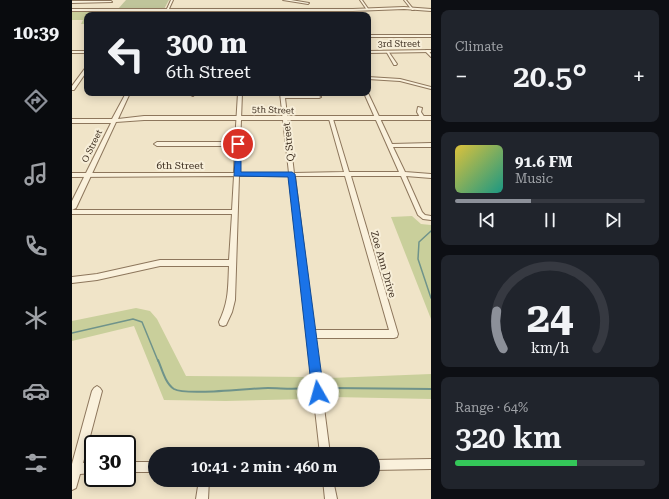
<!DOCTYPE html>
<html lang="en">
<head>
<meta charset="utf-8">
<style>
  :root { --surface:#171b24; --page:#20242c; --text:#f1f3f6; --muted:#9ea1a6; --line:#363941; --accent:#8c9099 }
  body { margin:0; font-family:"Roboto Serif",serif; background:var(--page); color:var(--text); height:100vh; display:flex; flex-direction:column; font-size:15px; white-space:nowrap }
  * { box-sizing:border-box; margin:0 }
  p { font-size:13px; color:var(--muted) }
  .icon { flex:none; width:22px; height:22px; fill:none; stroke:currentColor; stroke-width:2; stroke-linecap:round; stroke-linejoin:round }
  .map { position:relative; flex:1; overflow:hidden }
  .drawer { display:flex; flex-direction:column; gap:10px; padding:10px; background:#0d0f14; width:238px }
  .drawer>* { flex:none }
  .banner { position:absolute; left:12px; top:12px; width:287px; height:84px; border-radius:8px; box-shadow:0 2px 10px #0003; background:#171b24; color:var(--text); overflow:hidden }
  .speed { position:absolute; left:12px; top:435px; display:flex; gap:8px; font-size:20px; font-weight:700; text-align:center }
  .speed>* { display:grid; place-content:center; width:52px; height:52px; border-radius:50%; background:var(--surface); box-shadow:0 2px 10px #0003; line-height:1 }
  .speed .limit { border:2px solid #111; border-radius:6px; background:#fff; color:#111 }
  .pin { position:absolute; display:grid; place-items:center; width:34px; height:34px; color:#fff; margin:-17px; border:2px solid #fff; border-radius:50%; box-shadow:0 1px 4px #0007 }
  .me { position:absolute; width:44px; margin:-22px; rotate:353deg; stroke-linejoin:round; filter:drop-shadow(0 0 3px #0008) }
  .turn { display:flex; align-items:center; gap:14px; height:84px; padding:0 16px; font-size:18px }
  .turn .icon { width:52px; height:52px; stroke-width:2.5 }
  .turn b { display:block; font-size:28px; line-height:34px }
  .big { font-size:30px; font-weight:600; line-height:1.1 }
  .drawer .widget { flex:1; display:flex; flex-direction:column; justify-content:center; gap:6px; min-width:0; padding:0 14px; border-radius:8px; background:var(--page) }
  .drawer .dial { align-items:center; gap:0 }
  .dial svg { height:104px; overflow:visible; fill:none; stroke:var(--line); stroke-width:7; stroke-linecap:round; text-anchor:middle }
  .dial text { fill:var(--text); stroke:none }
  .song { display:flex; align-items:center; gap:12px }
  .cover { width:48px; height:48px; border-radius:6px; background:linear-gradient(135deg,hsl(50 70% 55%),hsl(170 70% 35%)) }
  .played { height:4px; border-radius:2px; background:linear-gradient(90deg,var(--accent) 40%,var(--line) 40%) }
  .keys { display:flex; justify-content:space-around; direction:ltr }
  .heat { display:flex; justify-content:space-between; align-items:center; font-size:22px; direction:ltr }
  .charge { height:6px; border-radius:3px; background:linear-gradient(90deg,#34c759 64%,var(--line) 0) }
  .trip { position:absolute; left:76px; top:447px; width:232px; height:40px; border-radius:20px; background:var(--surface); box-shadow:0 2px 10px #0003; font-weight:600; line-height:40px; text-align:center }
  main { display:flex; flex:1; min-height:0 }
  .tab-bar { display:flex; flex-direction:column; width:72px; justify-content:space-around; align-items:center; background:#090b0e; color:var(--muted) }
  .tab-bar .icon { width:28px; height:28px }
  .tab-bar .on { color:var(--accent) }
  .tab-bar b { font-size:18px; color:var(--text) }
  .map>svg:first-child { display:block }
</style>
</head>
<body>
<main>
<nav class="tab-bar">
<b>10:39</b>
<svg class="icon on" aria-label="directions" viewBox="0 0 24 24"><path d="M12 3l9 9-9 9-9-9zM9 14v-3h6M13 9l2 2-2 2"/></svg>
<svg class="icon" aria-label="music" viewBox="0 0 24 24"><path d="M9 18V5l10-2v13"/><circle cx="6" cy="18" r="3"/><circle cx="16" cy="16" r="3"/></svg>
<svg class="icon" aria-label="phone" viewBox="0 0 24 24"><path d="M5 4h4l2 5-3 2q2 4 5 5l2-3 5 2v4C11 20 4 13 5 4z"/></svg>
<svg class="icon" aria-label="climate" viewBox="0 0 24 24"><path d="M12 3v18M4 7l16 10M4 17L20 7"/></svg>
<svg class="icon" aria-label="car" viewBox="0 0 24 24"><path d="M5 17H2v-5l4-1 3-4h7l3 4 3 1v5h-3M9 17h6M6 11h13"/><circle cx="7" cy="17" r="2"/><circle cx="17" cy="17" r="2"/></svg>
<svg class="icon" aria-label="filters" viewBox="0 0 24 24"><path d="M4 7h16M4 17h16"/><circle cx="9" cy="7" r="2"/><circle cx="15" cy="17" r="2"/></svg>
</nav>
<div class="map">
<svg width="359" height="499" viewBox="0 0 359 499">
  <rect width="100%" height="100%" fill="#f0e4c8"/>
  <path fill="#c9cf9b" d="M0 12H27L21 14H36L15 15V24H9L11 20H0Z
    M340 216 349 224 359 225V319L319 217Z
    M64 308 78 311 85 319 114 376 232 377 236 399 154 401 92 400 62 326 0 341V321Z
    M359 374V399L261 397 258 378Z"/>
  <path fill="#bfc49a" d="M54 0H97L92 9H46Z"/>
  <g fill="none" stroke-linecap="round" stroke-linejoin="round">
    <path stroke="#6f938a" stroke-width="1.5" d="M359 231 347 242 346 259 359 298
      M0 333 61 319 70 322 86 361"/>
    <path stroke="#6f938a" stroke-width="2" d="M86 360C90 369 93 383 102 389 114 396 178 388 196 388 209 388 221 390 233 388
      M260 388 359 389"/>
    <g stroke="#8d765c" stroke-width="2">
      <path id="minor" d="M99 0H101L96 11H94Z
        M211 0H219L237 3 236 4Z
        M288 0H290L297 10H295Z
        M332 0H334L342 10H340Z
        M0 1H39L40 2 0 3Z
        M296 35H359V37H296Z
        M354 50H356L359 54V57L354 52Z
        M314 51H316L325 64 324 65H322Z
        M14 67H15V71L2 90H0V86Z
        M296 77 328 79 359 87V89L328 81 296 79Z
        M120 93H124L121 96 119 95Z
        M166 93H170L167 173H217L208 93H212L213 96H247L249 97 247 98H213L222 173 272 172 257 119 259 118 261 119 277 172H327L292 93H296L320 144 359 143V147H321L333 172 359 174V178L334 176 350 212 353 215 359 216V220L351 219 346 215 329 176H279L326 334 325 337 322 338H243L258 454H248L217 176H167L163 300 160 312 154 325 151 326 148 325 147 322C157 301 156 288 157 266H88L25 280 0 283V277L25 274 88 260H157L160 214H0V210H160L162 176 0 177V173H162L163 146H85L82 144 85 142H163ZM223 176H273L317 330H242Z
        M346 107 350 108 349 112 353 118V119H349L345 112Z
        M25 386 28 388 30 391 11 463H21V473L8 474 4 488 0 490V464L20 391 22 388Z
        M359 459V469L301 470V460Z
        M55 462H83V472H55Z
        M127 480H137L136 499H124Z
        M251 480H261L265 499H253Z"/>
    </g>
    <g stroke="#8d765c" stroke-width="2">
      <path id="tertiary" d="M332 7 359 9V11L332 9 281 11H0V9H281Z
        M359 50V52L296 53V51Z
        M0 51H15V53H0Z
        M54 93H58L46 119 72 116H359V120H72L44 122 4 208 0 210V201L39 123H0V119H40Z"/>
    </g>
    <use href="#minor" fill="#faf1dc" fill-rule="evenodd"/>
    <use href="#tertiary" fill="#faf1dc" fill-rule="evenodd"/>
  </g>
  <path fill="#1a73e8" stroke="#114b97" d="M164 142 169 144V172H220L223 174 252 393 250 398 246 399 242 398 240 393 216 177 162 176Z"/>
  <g text-anchor="middle" stroke-width="4" stroke-linejoin="round" paint-order="stroke">
    <g font-size="9" fill="#3d2e20" stroke="#f7eed8">
      <text x="327" y="47">3rd Street</text>
      <text transform="translate(201 110) rotate(2)" y="3">5th Street</text>
      <text transform="translate(20 146) rotate(-64)" y="3">O Street</text>
    </g>
    <g font-size="10" fill="#3d2e20" stroke="#f7eed8">
      <text transform="translate(216 142) rotate(-97)" y="4">Q Street</text>
      <text x="108" y="169">6th Street</text>
      <text transform="translate(312 264) rotate(74)" y="4">Zoe Ann Drive</text>
    </g>
  </g>
</svg>
<div class="speed"><div class="limit">30</div></div>
<div class="pin" style="left:166px;top:144px;background:#d93025"><svg class="icon" aria-label="arrive" viewBox="0 0 24 24"><path d="M6 21V4h12l-3 4 3 4H6"/></svg></div>
<svg class="me" style="left:246px;top:393px" viewBox="-20 -20 40 40"><circle r="19" fill="#fff"/><path d="M0-13L10 11 0 6-10 11z" fill="#1a73e8"/></svg>
<div class="trip">10:41 · 2 min · 460 m</div>
<div class="banner">
<div class="turn"><svg class="icon" aria-label="left" viewBox="0 0 24 24"><path d="M17 20v-9H6M10 6l-5 5 5 5"/></svg><div><b>300 m</b>6th Street</div></div>
</div>
</div>
<section class="drawer">
<div class="widget"><p>Climate</p>
<div class="heat"><a>−</a><b class="big">20.5°</b><a>+</a></div>
</div>
<div class="widget">
<div class="song"><i class="cover"></i><div><b>91.6 FM</b><p>Music</p></div></div>
<div class="played"></div>
<div class="keys"><svg class="icon" aria-label="previous" viewBox="0 0 24 24"><path d="M18 5L8 12l10 7zM5 5v14"/></svg><svg class="icon" aria-label="pause" viewBox="0 0 24 24"><path d="M8 5v14M16 5v14"/></svg><svg class="icon" aria-label="next" viewBox="0 0 24 24"><path d="M6 5l10 7-10 7zM19 5v14"/></svg></div>
</div>
<div class="widget dial"><svg viewBox="0 0 100 80">
<path d="M14 69A42 42 0 1 1 86 69"/>
<path d="M14 69A42 42 0 0 1 9 40" stroke="#8c9099"/>
<text x="50" y="56" font-size="32" font-weight="700">24</text>
<text x="50" y="72" font-size="11">km/h</text>
</svg></div>
<div class="widget"><p>Range · 64%</p><b class="big">320 km</b><div class="charge"></div></div>
</section>
</main>
</body>
</html>
